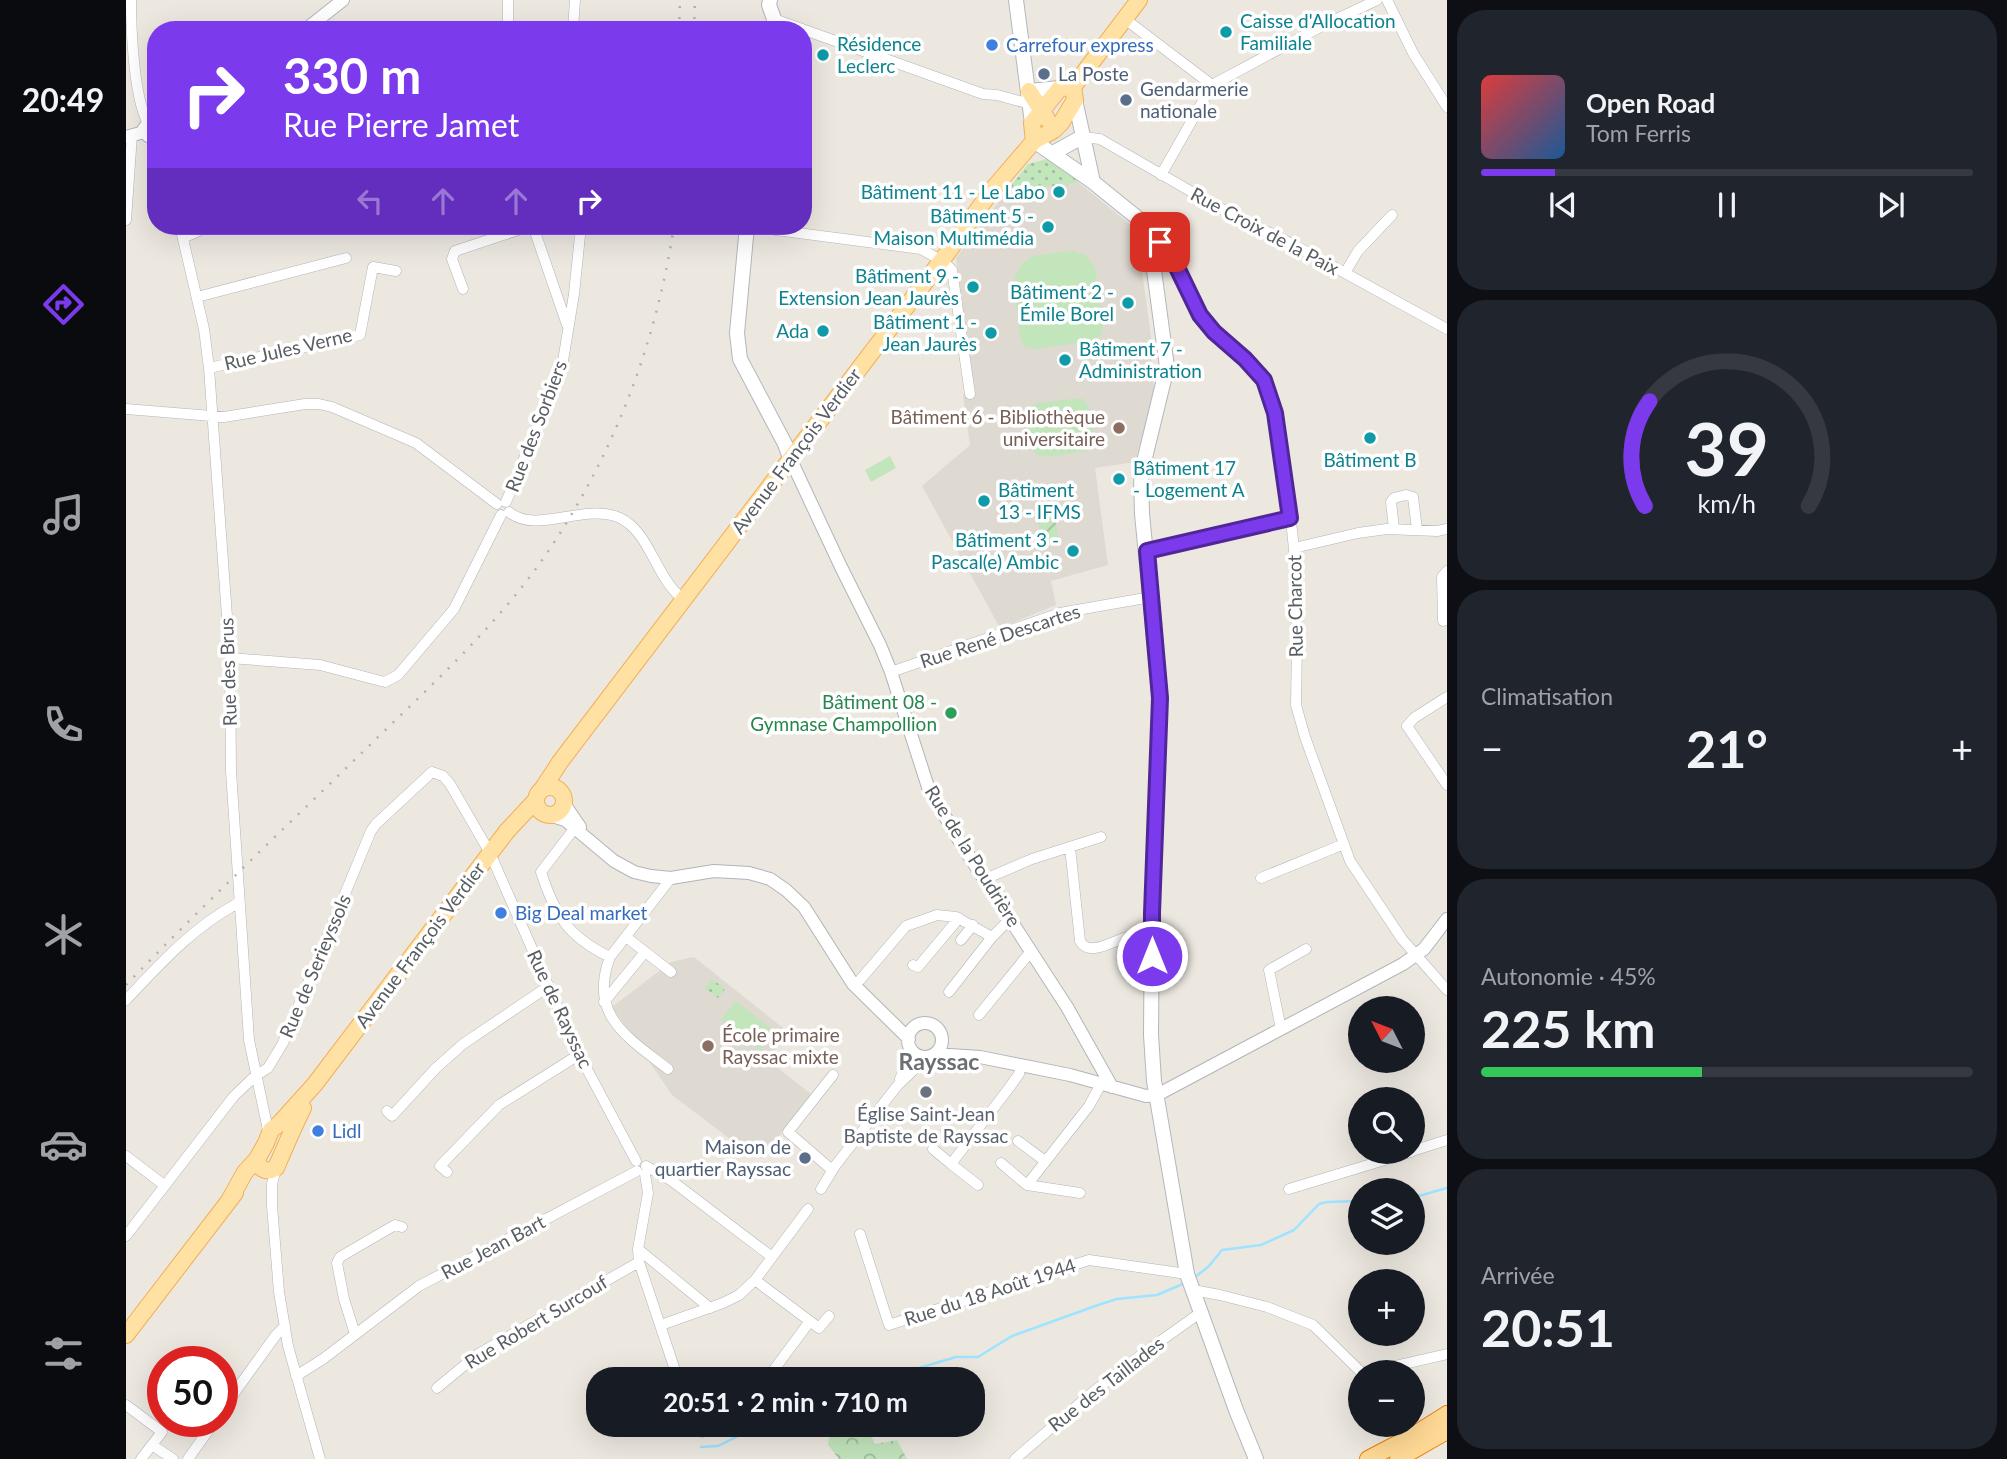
<!DOCTYPE html>
<html lang="fr">
<head>
<meta charset="utf-8">
<style>
  :root { --surface:#171b24; --page:#20242c; --text:#f1f3f6; --muted:#9ea1a6; --line:#363941; --accent:#7c3aed }
  body { margin:0; font-family:Lato,sans-serif; background:var(--page); color:var(--text); height:100vh; display:flex; flex-direction:column; font-size:26px; white-space:nowrap }
  * { box-sizing:border-box; margin:0 }
  p { font-size:23px; color:var(--muted) }
  .icon { flex:none; width:38px; height:38px; fill:none; stroke:currentColor; stroke-width:2; stroke-linecap:round; stroke-linejoin:round }
  .map { position:relative; flex:1; overflow:hidden }
  .panel { display:flex; flex-direction:column; gap:10px; padding:10px; background:#0d0f14; width:560px }
  .panel>* { flex:none }
  .guide { position:absolute; left:21px; top:21px; width:665px; height:214px; border-radius:28px; box-shadow:0 7px 28px #0002; background:#7c3aed; color:#fff; overflow:hidden }
  .needle { width:46px; rotate:312deg }
  .tools { position:absolute; left:1222px; top:996px; display:grid; gap:14px }
  .tools a { display:grid; place-items:center; width:77px; height:77px; border-radius:50%; background:var(--surface); box-shadow:0 7px 28px #0002; font-size:35px }
  .speed { position:absolute; left:21px; top:1346px; display:flex; gap:14px; font-size:35px; font-weight:700; text-align:center }
  .speed>* { display:grid; place-content:center; width:91px; height:91px; border-radius:50%; background:var(--surface); box-shadow:0 7px 28px #0002; line-height:1 }
  .speed .limit { border:10px solid #d22; background:#fff; color:#111 }
  .pin { position:absolute; display:grid; place-items:center; width:60px; height:60px; color:#fff; margin:-30px; border-radius:14px; box-shadow:0 4px 10px #0006 }
  .me { position:absolute; width:77px; margin:-38px; rotate:0deg; stroke-linejoin:round; filter:drop-shadow(0 0 5px #0008) }
  .turn { display:flex; align-items:center; gap:24px; height:147px; padding:0 21px; font-size:32px }
  .turn .icon { width:91px; height:91px; stroke-width:2.5 }
  .turn b { display:block; font-size:49px; line-height:60px }
  .lanes { display:flex; align-items:center; height:66px; padding:0 21px; background:#0003; justify-content:center; gap:35px; direction:ltr }
  .lanes .off { opacity:.35 }
  .big { font-size:52px; font-weight:700; line-height:1.1 }
  .panel .widget { flex:1; display:flex; flex-direction:column; justify-content:center; gap:10px; min-width:0; padding:0 24px; border-radius:28px; background:var(--page) }
  .panel .dial { align-items:center; gap:0 }
  .dial svg { height:182px; overflow:visible; fill:none; stroke:var(--line); stroke-width:7; stroke-linecap:round; text-anchor:middle }
  .dial text { fill:var(--text); stroke:none }
  .song { display:flex; align-items:center; gap:21px }
  .cover { width:84px; height:84px; border-radius:10px; background:linear-gradient(135deg,hsl(0 70% 55%),hsl(210 70% 35%)) }
  .played { height:7px; border-radius:4px; background:linear-gradient(90deg,var(--accent) 15%,var(--line) 15%) }
  .keys { display:flex; justify-content:space-around; direction:ltr }
  .heat { display:flex; justify-content:space-between; align-items:center; font-size:38px; direction:ltr }
  .charge { height:10px; border-radius:5px; background:linear-gradient(90deg,#34c759 45%,var(--line) 0) }
  .trip { position:absolute; left:460px; top:1367px; width:399px; height:70px; border-radius:28px; background:var(--surface); box-shadow:0 7px 28px #0002; font-weight:700; line-height:70px; text-align:center }
  main { display:flex; flex:1; min-height:0 }
  .dock { display:flex; flex-direction:column; width:126px; justify-content:space-around; align-items:center; background:#090b0e; color:var(--muted) }
  .dock .icon { width:49px; height:49px }
  .dock .active { color:var(--accent) }
  .dock b { font-size:32px; color:var(--text) }
  .map>svg:first-child { display:block }
</style>
</head>
<body>
<main>
<nav class="dock">
<b>20:49</b>
<svg class="icon active" aria-label="directions" viewBox="0 0 24 24"><path d="M12 3l9 9-9 9-9-9zM9 14v-3h6M13 9l2 2-2 2"/></svg>
<svg class="icon" aria-label="music" viewBox="0 0 24 24"><path d="M9 18V5l10-2v13"/><circle cx="6" cy="18" r="3"/><circle cx="16" cy="16" r="3"/></svg>
<svg class="icon" aria-label="phone" viewBox="0 0 24 24"><path d="M5 4h4l2 5-3 2q2 4 5 5l2-3 5 2v4C11 20 4 13 5 4z"/></svg>
<svg class="icon" aria-label="climate" viewBox="0 0 24 24"><path d="M12 3v18M4 7l16 10M4 17L20 7"/></svg>
<svg class="icon" aria-label="car" viewBox="0 0 24 24"><path d="M5 17H2v-5l4-1 3-4h7l3 4 3 1v5h-3M9 17h6M6 11h13"/><circle cx="7" cy="17" r="2"/><circle cx="17" cy="17" r="2"/></svg>
<svg class="icon" aria-label="filters" viewBox="0 0 24 24"><path d="M4 7h16M4 17h16"/><circle cx="9" cy="7" r="2"/><circle cx="15" cy="17" r="2"/></svg>
</nav>
<div class="map">
<svg width="1321" height="1459" viewBox="0 0 1321 1459">
  <defs>
    <pattern id="forest-crowns" width="20" height="18" patternUnits="userSpaceOnUse" patternTransform="scale(1.75)"><rect width="20" height="18" fill="#c2e5bc"/><path d="M2 6a3 3 0 1 1 6 0M12 15a3 3 0 1 1 6 0" fill="none" stroke="#a1bd9c"/></pattern>
    <pattern id="park-dots" width="8" height="8" patternUnits="userSpaceOnUse" patternTransform="scale(1.75)"><rect width="8" height="8" fill="#c2e5bc"/><path d="M2 2h.1M6 6h.1" fill="none" stroke="#a1bd9c" stroke-width="1.8" stroke-linecap="round"/></pattern>
    <pattern id="garden-furrows" width="10" height="10" patternUnits="userSpaceOnUse" patternTransform="scale(1.75)"><rect width="10" height="10" fill="#c2e5bc"/><path d="M-1 1l2-2M0 10L10 0M9 11l2-2" fill="none" stroke="#a1bd9c"/></pattern>
  </defs>
  <rect width="100%" height="100%" fill="#ece8e0"/>
  <path fill="#ded9d1" d="M953 183 1010 229 1028 358H1025L1027 371 1028 393 1009 462 969 468 982 565 925 581 930 605 874 628 796 486 844 445 837 395 848 392 830 258 880 192Z
    M568 957 662 1032 642 1060 685 1094 636 1159 608 1142 546 1095 486 1007 545 962Z"/>
  <path fill="#c2e5bc" d="M946 251 961 256 969 267 977 326 975 335 967 341 908 349 898 346 894 337 888 280 895 265 906 256Z
    M955 398C968 407 972 441 960 451 950 452 921 458 914 456 902 453 898 418 903 410 905 405 907 405 912 403Z
    M764 456 770 468 745 482 739 470Z
    M610 1001 648 1031 634 1050 595 1020Z"/>
  <path fill="url(#forest-crowns)" d="M727 1425H740L749 1444 771 1440 781 1459H713L702 1445 704 1431Z"/>
  <path fill="url(#park-dots)" d="M924 158 937 166 953 183 880 192 902 164Z
    M586 979 599 989 592 998 579 988Z"/>
  <path fill="url(#garden-furrows)" d="M929 517 933 542 915 545 912 520Z"/>
  <g fill="none" stroke-linecap="round" stroke-linejoin="round">
    <path stroke="#9ee3ff" stroke-width="2.5" d="M1286 1198 1321 1188
      M1068 1278 1083 1266 1096 1250 1135 1245 1168 1230 1193 1204 1201 1202 1234 1201
      M756 1379 830 1357H852L886 1336 972 1305 991 1299 1031 1295 1059 1283
      M575 1447 592 1446 636 1424"/>
    <g stroke="#b1b5b8" stroke-width="11">
      <path id="minor" d="M5 0C5 30 8 99 22 123
        M1261 0 1287 53 1321 107
        M648 19 857 94 871 95 904 104
        M999 19 1086 85
        M382 30V0
        M447 30 449 0
        M956 137 974 139 1092 207 1168 245 1321 329
        M1035 175 1086 85 1196 26 1251 0
        M0 220 6 135
        M54 226 78 329 83 368 104 658 105 771 123 1040 143 1135
        M407 226 441 325
        M621 228H634L795 249 818 262 826 270 844 394
        M57 238 84 226
        M1025 241 1034 242 1044 253 1074 315 1088 332 1119 359 1138 380 1148 413 1166 530 1169 559 1171 642 1170 705 1179 737 1224 861 1276 939 1321 990
        M1219 273 1232 251 1266 215
        M337 289 326 259 329 251 404 226
        M71 297 220 258
        M83 368 234 335 247 267 270 271
        M0 409 98 417 179 404H193L206 407 290 443 371 504
        M380 502 436 367 448 294 455 226
        M383 512C410 535 460 502 494 518 524 532 530 579 557 599
        M1268 529 1265 502 1268 498 1280 495 1287 497 1291 529
        M1168 548 1232 533 1261 529 1311 531 1321 529
        M1021 551 1035 549 1164 518
        M1321 571 1316 577 1317 621 1321 620
        M104 658 194 665 251 680 259 682 272 675 328 609 375 515
        M765 672 934 613 1025 597
        M1321 697 1288 718 1281 726 1321 785
        M448 829 415 872C429 915 442 937 484 957L545 878
        M944 847 954 941C963 958 988 940 1002 937 1010 936 1018 938 1026 939
        M1135 878 1218 844
        M859 879 906 859 975 837
        M500 937 545 972
        M835 940 847 925
        M484 957C462 1015 501 1037 542 1069
        M787 965 792 967 833 918
        M727 984 734 980 780 926 811 915 830 917 866 937 884 919
        M823 992 866 937
        M0 1000C35 963 66 928 112 903
        M478 1002 519 952
        M853 1015 901 956 906 953
        M1155 1029 1143 970 1180 949
        M774 1079 786 1050
        M261 1111 266 1116 310 1068 337 1044 423 986
        M892 1141 919 1161
        M807 1149 825 1164
        M1286 1151 1321 1140
        M0 1156 38 1185
        M875 1163 901 1185
        M520 1166 546 1181 646 1257
        M150 1168 146 1184V1206L153 1292 162 1346 194 1459
        M706 1170 662 1132 707 1075
        M321 1172 314 1166 373 1105 454 1054
        M519 1174 522 1193 512 1249 513 1262 552 1379
        M852 1185 825 1164 883 1088 893 1074 895 1065
        M695 1189 709 1166 771 1086 801 1057
        M1163 1189 1285 1152
        M954 1193 901 1185 963 1106 975 1084
        M734 1234 763 1325 963 1260 1061 1274
        M0 1236 108 1096 129 1076 142 1068 157 1043 245 831 250 824 306 772 317 776 324 784 364 853 432 1008 462 1071 510 1161
        M512 1249 584 1308
        M629 1280 693 1328 703 1316
        M1067 1290 1094 1295 1141 1307 1187 1325 1235 1372
        M535 1325 597 1303 613 1295 629 1280 682 1209
        M229 1334 218 1299 211 1263 214 1257 269 1225 276 1227
        M1242 1372 1321 1354
        M170 1376 197 1359 293 1286 511 1171
        M641 1379 684 1321
        M311 1388 352 1354 513 1262
        M0 1405 36 1432 15 1459
        M96 1410 150 1335 159 1326
        M572 1424 576 1432
        M26 1445 47 1459
        M62 1459 89 1421
        M889 1459 967 1392 1019 1352 1074 1313"/>
    </g>
    <g stroke="#b1b5b8" stroke-width="14">
      <path id="tertiary" d="M179 30 217 0
        M30 125 22 123 17 130 22 136 30 134
        M0 137 18 132
        M664 458 715 567 754 645 765 672 802 787 834 842 941 1007 986 1087
        M438 799 441 808 454 827
        M423 815 439 820 488 861 508 872 525 876 545 878 588 871 623 873 644 879 660 890 678 907 727 984 783 1039
        M782 1040a17 17 0 1 1 34 0a17 17 0 1 1-34 0Z
        M809 1054 854 1057 944 1075 1020 1096 1031 1095 1277 964 1298 949 1321 919"/>
    </g>
    <g stroke="#b2b7bc" stroke-width="16">
      <path id="secondary" d="M644 0 643 5 648 19 647 30
        M890 0 906 123
        M903 91 934 88
        M949 100 967 182
        M908 141 967 182 1014 220 1021 226 1023 233 1041 367 1015 474 1016 514 1034 698 1026 913 1025 1035 1028 1081 1061 1274 1110 1410 1130 1459
        M927 153 956 137
        M621 226 611 333 614 359 659 444 664 458"/>
    </g>
    <g stroke="#f2ae54" stroke-width="18">
      <path id="primary" d="M947 87 1013 0
        M903 91 921 119
        M908 141 906 123 934 88 947 87
        M410 801a14 14 0 1 1 28 0a14 14 0 1 1-28 0Z
        M417 788 434 762 822 252 866 190 908 141 928 130 935 123 949 100 947 87
        M131 1159C133 1170 141 1173 150 1168 159 1147 167 1128 177 1108
        M104 1199 119 1172 131 1159 140 1143 145 1130 153 1124 189 1084 381 831 410 800
        M0 1335 109 1193"/>
    </g>
    <g stroke="#ed7f00" stroke-width="18">
      <path id="trunk" d="M1242 1459 1286 1436 1321 1414
        M1272 1459 1321 1431"/>
    </g>
    <use href="#minor" stroke="#fff" stroke-width="10"/>
    <use href="#tertiary" stroke="#fff" stroke-width="12"/>
    <use href="#secondary" stroke="#fff" stroke-width="14"/>
    <use href="#primary" stroke="#ffe2a3" stroke-width="16"/>
    <use href="#trunk" stroke="#fed894" stroke-width="16"/>
    <path stroke="#b0b1b2" stroke-width="2.5" stroke-dasharray="2 9" stroke-linecap="butt" d="M553 30 554 0
      M568 30 569 0
      M0 985C81 901 166 821 249 740 310 681 373 623 421 553 488 454 530 344 548 226"/>
  </g>
  <g fill="none" stroke-linecap="round" stroke-linejoin="round">
    <g stroke="#51269a" stroke-width="18">
      <path id="route" d="M1026 956V913L1034 698 1021 551 1164 518 1149 413 1138 380 1119 359 1088 332 1074 315 1044 253 1034 242"/>
    </g>
    <use href="#route" stroke="#7c3aed" stroke-width="12"/>
  </g>
  <g fill="#0f9aa8" stroke="#fff" stroke-width="2.5">
    <circle cx="1100" cy="32" r="7"/>
    <circle cx="697" cy="55" r="7"/>
    <circle cx="933" cy="192" r="7"/>
    <circle cx="922" cy="227" r="7"/>
    <circle cx="847" cy="287" r="7"/>
    <circle cx="1002" cy="303" r="7"/>
    <circle cx="697" cy="331" r="7"/>
    <circle cx="865" cy="333" r="7"/>
    <circle cx="939" cy="360" r="7"/>
    <circle cx="1244" cy="438" r="7"/>
    <circle cx="993" cy="479" r="7"/>
    <circle cx="858" cy="501" r="7"/>
    <circle cx="947" cy="551" r="7"/>
  </g>
  <g fill="#3f7fe0" stroke="#fff" stroke-width="2.5">
    <circle cx="866" cy="45" r="7"/>
    <circle cx="375" cy="913" r="7"/>
    <circle cx="192" cy="1131" r="7"/>
  </g>
  <g fill="#5c6f8a" stroke="#fff" stroke-width="2.5">
    <circle cx="918" cy="74" r="7"/>
    <circle cx="1000" cy="100" r="7"/>
    <circle cx="679" cy="1158" r="7"/>
  </g>
  <g fill="#8d6e63" stroke="#fff" stroke-width="2.5">
    <circle cx="993" cy="428" r="7"/>
    <circle cx="582" cy="1046" r="7"/>
  </g>
  <circle fill="#2e9e5b" stroke="#fff" stroke-width="2.5" cx="825" cy="713" r="7"/>
  <circle fill="#6b7280" stroke="#fff" stroke-width="2.5" cx="800" cy="1092" r="7"/>
  <g text-anchor="middle" stroke-width="7" stroke-linejoin="round" paint-order="stroke">
    <g font-size="19" fill="#0d838f" stroke="#fff" text-anchor="end">
      <text x="1114" y="28" text-anchor="start">Caisse d'Allocation<tspan x="1114" dy="22">Familiale</tspan></text>
      <text x="711" y="51" text-anchor="start">Résidence<tspan x="711" dy="22">Leclerc</tspan></text>
      <text x="919" y="199">Bâtiment 11 - Le Labo</text>
      <text x="908" y="223">Bâtiment 5 -<tspan x="908" dy="22">Maison Multimédia</tspan></text>
      <text x="833" y="283">Bâtiment 9 -<tspan x="833" dy="22">Extension Jean Jaurès</tspan></text>
      <text x="988" y="299">Bâtiment 2 -<tspan x="988" dy="22">Émile Borel</tspan></text>
      <text x="851" y="329">Bâtiment 1 -<tspan x="851" dy="22">Jean Jaurès</tspan></text>
      <text x="683" y="338">Ada</text>
      <text x="953" y="356" text-anchor="start">Bâtiment 7 -<tspan x="953" dy="22">Administration</tspan></text>
      <text x="1244" y="467" text-anchor="middle">Bâtiment B</text>
      <text x="1007" y="475" text-anchor="start">Bâtiment 17<tspan x="1007" dy="22">- Logement A</tspan></text>
      <text x="872" y="497" text-anchor="start">Bâtiment<tspan x="872" dy="22">13 - IFMS</tspan></text>
      <text x="933" y="547">Bâtiment 3 -<tspan x="933" dy="22">Pascal(e) Ambic</tspan></text>
    </g>
    <g font-size="19" fill="#366cbe" stroke="#fff" text-anchor="start">
      <text x="880" y="52">Carrefour express</text>
      <text x="389" y="920">Big Deal market</text>
      <text x="206" y="1138">Lidl</text>
    </g>
    <g font-size="19" fill="#4e5e75" stroke="#fff" text-anchor="start">
      <text x="932" y="81">La Poste</text>
      <text x="1014" y="96">Gendarmerie<tspan x="1014" dy="22">nationale</tspan></text>
      <text x="665" y="1154" text-anchor="end">Maison de<tspan x="665" dy="22">quartier Rayssac</tspan></text>
    </g>
    <g font-size="19" fill="#595e62" stroke="#fff">
      <text transform="translate(1139 231) rotate(28)" y="7">Rue Croix de la Paix</text>
      <text transform="translate(162 349) rotate(-13)" y="7">Rue Jules Verne</text>
      <text transform="translate(410 426) rotate(-69)" y="7">Rue des Sorbiers</text>
      <text transform="translate(670 451) rotate(-53)" y="7">Avenue François Verdier</text>
      <text transform="translate(1169 606) rotate(-91)" y="7">Rue Charcot</text>
      <text transform="translate(874 636) rotate(-18)" y="7">Rue René Descartes</text>
      <text transform="translate(102 672) rotate(-92)" y="7">Rue des Brus</text>
      <text transform="translate(847 856) rotate(58)" y="7">Rue de la Poudrière</text>
      <text transform="translate(294 945) rotate(-53)" y="7">Avenue François Verdier</text>
      <text transform="translate(189 966) rotate(-67)" y="7">Rue de Serieyssols</text>
      <text transform="translate(434 1009) rotate(65)" y="7">Rue de Rayssac</text>
      <text transform="translate(367 1247) rotate(-28)" y="7">Rue Jean Bart</text>
      <text transform="translate(864 1292) rotate(-18)" y="7">Rue du 18 Août 1944</text>
      <text transform="translate(410 1322) rotate(-31)" y="7">Rue Robert Surcouf</text>
      <text transform="translate(980 1384) rotate(-38)" y="7">Rue des Taillades</text>
    </g>
    <g font-size="19" fill="#785e54" stroke="#fff" text-anchor="end">
      <text x="979" y="424">Bâtiment 6 - Bibliothèque<tspan x="979" dy="22">universitaire</tspan></text>
      <text x="596" y="1042" text-anchor="start">École primaire<tspan x="596" dy="22">Rayssac mixte</tspan></text>
    </g>
    <g font-size="19" fill="#27864d" stroke="#fff" text-anchor="end">
      <text x="811" y="709">Bâtiment 08 -<tspan x="811" dy="22">Gymnase Champollion</tspan></text>
    </g>
    <g font-size="19" fill="#5b616d" stroke="#fff">
      <text x="800" y="1121">Église Saint-Jean<tspan x="800" dy="22">Baptiste de Rayssac</tspan></text>
    </g>
    <g font-size="23" font-weight="bold" fill="#6a7074" stroke="#fff">
      <text x="813" y="1070">Rayssac</text>
    </g>
  </g>
</svg>
<div class="tools">
<a><svg class="needle" viewBox="-14 -14 28 28"><path d="M0-13l5 13h-10z" fill="#e53935"/><path d="M0 13l5-13h-10z" fill="#9ea1a6"/></svg></a>
<a><svg class="icon" aria-label="search" viewBox="0 0 24 24"><circle cx="10" cy="10" r="6"/><path d="M15 15l6 6"/></svg></a>
<a><svg class="icon" aria-label="layers" viewBox="0 0 24 24"><path d="M12 4l9 5-9 5-9-5zM3 14l9 5 9-5"/></svg></a>
<a>+</a>
<a>−</a>
</div>
<div class="speed"><div class="limit">50</div></div>
<div class="pin" style="left:1034px;top:242px;background:#d93025"><svg class="icon" aria-label="arrive" viewBox="0 0 24 24"><path d="M6 21V4h12l-3 4 3 4H6"/></svg></div>
<svg class="me" style="left:1026px;top:956px" viewBox="-20 -20 40 40"><circle r="17" fill="#7c3aed" stroke="#fff" stroke-width="3"/><path d="M0-11L8 9 0 5-8 9z" fill="#fff"/></svg>
<div class="trip">20:51 · 2 min · 710 m</div>
<div class="guide">
<div class="turn"><svg class="icon" aria-label="right" viewBox="0 0 24 24"><path d="M7 20v-9h11M14 6l5 5-5 5"/></svg><div><b>330 m</b>Rue Pierre Jamet</div></div>
<div class="lanes"><svg class="icon off" aria-label="left" viewBox="0 0 24 24"><path d="M17 20v-9H6M10 6l-5 5 5 5"/></svg><svg class="icon off" aria-label="ahead" viewBox="0 0 24 24"><path d="M12 20V5M6 11l6-6 6 6"/></svg><svg class="icon off" aria-label="ahead" viewBox="0 0 24 24"><path d="M12 20V5M6 11l6-6 6 6"/></svg><svg class="icon" aria-label="right" viewBox="0 0 24 24"><path d="M7 20v-9h11M14 6l5 5-5 5"/></svg></div>
</div>
</div>
<section class="panel">
<div class="widget">
<div class="song"><i class="cover"></i><div><b>Open Road</b><p>Tom Ferris</p></div></div>
<div class="played"></div>
<div class="keys"><svg class="icon" aria-label="previous" viewBox="0 0 24 24"><path d="M18 5L8 12l10 7zM5 5v14"/></svg><svg class="icon" aria-label="pause" viewBox="0 0 24 24"><path d="M8 5v14M16 5v14"/></svg><svg class="icon" aria-label="next" viewBox="0 0 24 24"><path d="M6 5l10 7-10 7zM19 5v14"/></svg></div>
</div>
<div class="widget dial"><svg viewBox="0 0 100 80">
<path d="M14 69A42 42 0 1 1 86 69"/>
<path d="M14 69A42 42 0 0 1 16 23" stroke="#7c3aed"/>
<text x="50" y="56" font-size="32" font-weight="700">39</text>
<text x="50" y="72" font-size="11">km/h</text>
</svg></div>
<div class="widget"><p>Climatisation</p>
<div class="heat"><a>−</a><b class="big">21°</b><a>+</a></div>
</div>
<div class="widget"><p>Autonomie · 45%</p><b class="big">225 km</b><div class="charge"></div></div>
<div class="widget"><p>Arrivée</p><b class="big">20:51</b></div>
</section>
</main>
</body>
</html>
